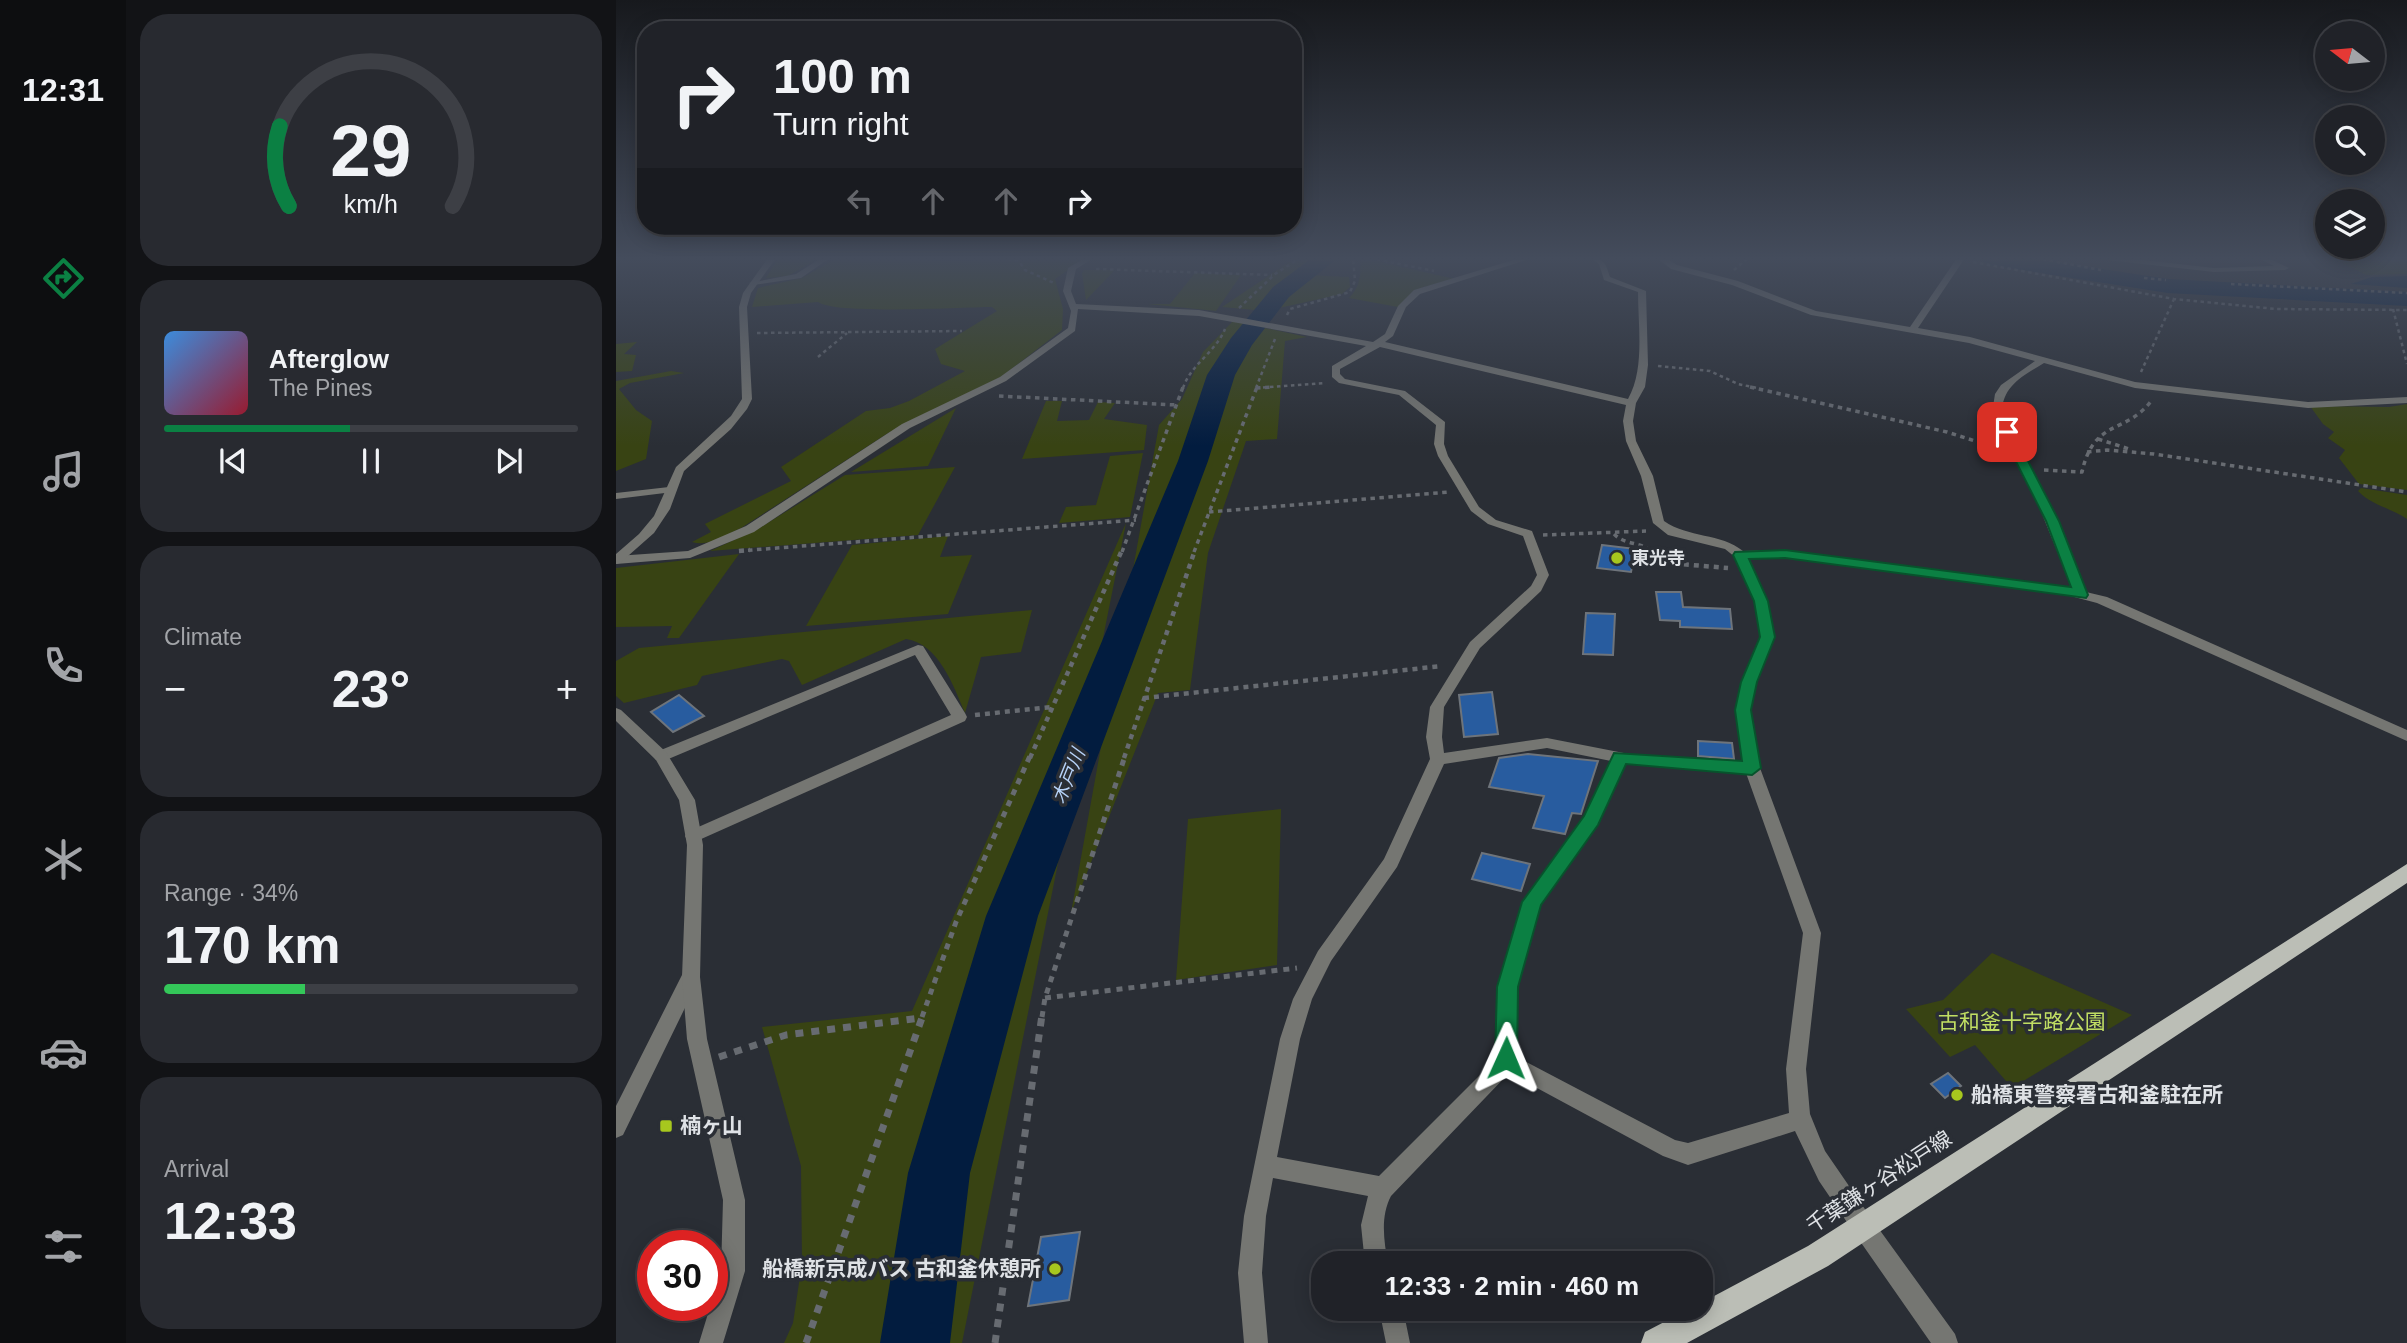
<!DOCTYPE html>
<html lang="en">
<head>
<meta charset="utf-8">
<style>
  :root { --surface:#202228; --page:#282a30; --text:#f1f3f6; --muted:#a2a4a8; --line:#3d3f45; --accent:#0b8043 }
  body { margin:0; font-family:Helvetica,"Noto Sans JP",sans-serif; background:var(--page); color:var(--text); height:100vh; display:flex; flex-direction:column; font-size:26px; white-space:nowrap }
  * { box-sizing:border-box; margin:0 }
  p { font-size:23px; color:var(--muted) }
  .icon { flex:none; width:38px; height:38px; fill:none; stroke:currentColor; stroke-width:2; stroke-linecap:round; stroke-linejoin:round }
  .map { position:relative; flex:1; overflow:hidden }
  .sheet { display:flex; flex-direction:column; gap:14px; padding:14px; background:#121316; width:490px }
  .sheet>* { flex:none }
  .banner { position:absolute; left:21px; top:21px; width:665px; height:214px; border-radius:28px; box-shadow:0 4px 18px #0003,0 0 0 2px var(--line); background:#202228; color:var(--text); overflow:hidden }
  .needle { width:46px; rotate:286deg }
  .controls { position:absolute; left:1699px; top:21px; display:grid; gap:14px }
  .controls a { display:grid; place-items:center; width:70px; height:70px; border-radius:50%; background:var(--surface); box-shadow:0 4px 18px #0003,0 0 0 2px var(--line); font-size:35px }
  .speed { position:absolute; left:21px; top:1230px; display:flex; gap:14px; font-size:35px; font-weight:700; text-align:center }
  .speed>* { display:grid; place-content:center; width:91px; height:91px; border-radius:50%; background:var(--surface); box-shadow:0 4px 18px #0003,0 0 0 2px var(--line); line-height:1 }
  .speed .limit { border:10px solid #d22; background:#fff; color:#111 }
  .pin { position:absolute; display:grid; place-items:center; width:60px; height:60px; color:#fff; margin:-30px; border-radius:14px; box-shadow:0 4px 10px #0006 }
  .me { position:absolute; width:77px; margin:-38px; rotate:1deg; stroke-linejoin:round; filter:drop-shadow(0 0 5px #0008) }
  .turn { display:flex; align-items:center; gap:24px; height:147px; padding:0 21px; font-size:32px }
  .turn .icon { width:91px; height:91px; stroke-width:2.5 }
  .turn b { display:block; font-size:49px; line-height:60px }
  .lanes { display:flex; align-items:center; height:66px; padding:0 21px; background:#0003; justify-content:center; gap:35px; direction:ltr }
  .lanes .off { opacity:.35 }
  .big { font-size:52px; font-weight:700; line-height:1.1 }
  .sheet .tile { flex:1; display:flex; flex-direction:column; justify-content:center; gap:10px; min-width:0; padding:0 24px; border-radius:28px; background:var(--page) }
  .sheet .dial { align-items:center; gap:0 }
  .dial svg { height:182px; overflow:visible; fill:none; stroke:var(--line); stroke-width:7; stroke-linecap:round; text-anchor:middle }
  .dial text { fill:var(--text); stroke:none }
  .song { display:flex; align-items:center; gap:21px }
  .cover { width:84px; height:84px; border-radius:10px; background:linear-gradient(135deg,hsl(210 70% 55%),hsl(350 70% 35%)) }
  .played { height:7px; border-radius:4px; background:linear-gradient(90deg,var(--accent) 45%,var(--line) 45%) }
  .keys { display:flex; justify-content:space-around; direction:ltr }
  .heat { display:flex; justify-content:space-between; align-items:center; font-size:38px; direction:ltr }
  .charge { height:10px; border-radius:5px; background:linear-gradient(90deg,#34c759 34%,var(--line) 0) }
  .trip { position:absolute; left:695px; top:1251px; width:402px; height:70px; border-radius:28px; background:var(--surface); box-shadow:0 4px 18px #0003,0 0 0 2px var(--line); font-weight:700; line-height:70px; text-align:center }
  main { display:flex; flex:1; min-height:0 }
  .tabs { display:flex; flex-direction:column; width:126px; justify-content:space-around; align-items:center; background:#0d0e10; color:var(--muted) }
  .tabs .icon { width:49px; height:49px }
  .tabs .on { color:var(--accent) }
  .tabs b { font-size:32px; color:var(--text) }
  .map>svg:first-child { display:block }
</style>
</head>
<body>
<main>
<nav class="tabs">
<b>12:31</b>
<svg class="icon on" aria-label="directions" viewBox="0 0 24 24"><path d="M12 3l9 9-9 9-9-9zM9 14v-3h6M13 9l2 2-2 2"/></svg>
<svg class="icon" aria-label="music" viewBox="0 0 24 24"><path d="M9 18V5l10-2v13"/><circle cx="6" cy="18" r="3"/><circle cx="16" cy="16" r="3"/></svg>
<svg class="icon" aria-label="phone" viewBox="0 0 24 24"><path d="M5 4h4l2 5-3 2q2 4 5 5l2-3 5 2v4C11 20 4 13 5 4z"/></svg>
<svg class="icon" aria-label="climate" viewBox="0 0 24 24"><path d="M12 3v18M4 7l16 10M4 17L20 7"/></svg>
<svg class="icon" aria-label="car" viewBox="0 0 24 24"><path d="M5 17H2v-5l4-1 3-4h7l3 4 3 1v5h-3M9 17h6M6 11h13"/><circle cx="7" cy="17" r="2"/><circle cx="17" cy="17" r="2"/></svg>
<svg class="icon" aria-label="filters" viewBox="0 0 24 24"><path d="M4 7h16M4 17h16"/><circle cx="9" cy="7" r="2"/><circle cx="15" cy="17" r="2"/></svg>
</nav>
<section class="sheet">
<div class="tile dial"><svg viewBox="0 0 100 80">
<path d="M14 69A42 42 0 1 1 86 69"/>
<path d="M14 69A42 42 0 0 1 10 34" stroke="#0b8043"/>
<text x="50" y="56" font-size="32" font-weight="700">29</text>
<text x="50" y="72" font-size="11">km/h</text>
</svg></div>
<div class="tile">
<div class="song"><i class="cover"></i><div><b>Afterglow</b><p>The Pines</p></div></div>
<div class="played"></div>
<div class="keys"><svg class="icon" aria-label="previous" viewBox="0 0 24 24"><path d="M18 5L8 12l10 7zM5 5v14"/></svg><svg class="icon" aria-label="pause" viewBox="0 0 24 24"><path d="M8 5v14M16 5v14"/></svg><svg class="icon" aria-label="next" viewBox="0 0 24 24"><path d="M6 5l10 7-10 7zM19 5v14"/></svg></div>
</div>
<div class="tile"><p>Climate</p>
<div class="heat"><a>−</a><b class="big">23°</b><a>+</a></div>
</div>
<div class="tile"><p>Range · 34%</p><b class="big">170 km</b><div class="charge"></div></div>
<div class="tile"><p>Arrival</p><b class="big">12:33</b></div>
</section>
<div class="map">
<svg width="1791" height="1343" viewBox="0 0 1791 1343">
  <rect width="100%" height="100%" fill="#2a2e35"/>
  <path fill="#384313" d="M162 258H203L172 276 150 278Z
    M221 258 355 261 361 258H469L439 279 447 309 446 330 385 377 272 433 125 528C110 535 93 547 76 542L95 532 89 524 175 481 165 467 250 411 274 408 293 401 349 371 325 364 319 349 381 311 376 307C347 307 220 315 202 302L136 307 142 288 186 278Z
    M679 258H701L689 275 733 277 734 287 726 294 650 311 606 307Z
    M744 258H746L839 279 807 287 782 307 733 298C745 286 745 273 744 258Z
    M1717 258H1791V274L1750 275Z
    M468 270H499L470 300 466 273Z
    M579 273 625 275 600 311 532 304H554Z
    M617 321 691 337 669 341 661 439 630 441 592 553 574 690 542 693 455 913 543 425 566 399 587 352Z
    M21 342 8 354 20 355 16 371 0 372V344Z
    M55 371 68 373 14 383 3 389 20 410 36 421 30 459 0 471V381Z
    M430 401H446L441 421 473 420 482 402 499 403 488 419 531 425 528 450 406 459Z
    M1791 404V490L1743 484 1723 458 1729 450 1712 438 1718 432 1707 424 1694 406 1773 407Z
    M340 408 312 466 235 472Z
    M527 453 514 517 443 523 450 507 480 505 494 456Z
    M339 467 302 535 94 551 142 529 229 475Z
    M1745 488 1791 495V519C1775 508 1755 505 1742 491Z
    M510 523 346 1343H168L177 1323 186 1263 185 1166 146 1027 296 1011Z
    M332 536 324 557 356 555 332 614 190 626 236 545Z
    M123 554 63 638H51L56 626 0 627V568Z
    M416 610 405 652 365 657 349 713C337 685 323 644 290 639L186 685 173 661 166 659 86 676 81 685 8 703 0 696V661L23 648Z
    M665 809 661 965 560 980 572 819Z
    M1376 953 1516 1015 1396 1088 1359 1045 1334 1057 1290 1009 1327 1000Z"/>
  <path fill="#021c3f" d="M1791 276V288L1735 284 1756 277Z"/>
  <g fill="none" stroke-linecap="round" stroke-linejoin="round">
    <path fill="#021c3f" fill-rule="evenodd" d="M696 258H722L673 297 636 345 619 375 592 461 422 916 354 1173 334 1343H264L292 1173 370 916 562 461 591 375 615 338 657 287Z
      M1362 258H1415L1552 279 1791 292V306L1552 293 1373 265Z"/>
  </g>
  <path fill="#285c9f" stroke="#6e747b" stroke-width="2" d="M986 545 1020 549 1015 572 981 568Z
    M1040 592H1065L1067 607 1114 609 1116 629 1064 627V621L1044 620Z
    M970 613 999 614 997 655 967 654Z
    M876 692 882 734 848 737 843 695Z
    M63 695 88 716 57 732 35 712Z
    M1082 741 1116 743 1118 759 1082 756Z
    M912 754 982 761 965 814 956 813 949 834 917 828 928 796 873 787 883 758Z
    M866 853 914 864 905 891 856 879Z
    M1332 1073 1345 1086 1329 1098 1315 1084Z
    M464 1232 453 1300 412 1306 425 1237Z"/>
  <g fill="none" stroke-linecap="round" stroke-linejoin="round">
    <path stroke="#676b71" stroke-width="2.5" stroke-dasharray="3.5 3.5" stroke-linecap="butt" d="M385 258 403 261 409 270 438 283
      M754 258 818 271
      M1420 258 1485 270
      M1357 262 1558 299 1660 309 1791 310
      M480 269 656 275
      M1118 270 1132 258
      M1528 278 1550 280
      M1615 284 1791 293
      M623 308 659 274 684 258
      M1777 309 1791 364
      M671 315 674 309 734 292 739 281 737 258
      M141 333 346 331
      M202 357 231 333
      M1042 366 1094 371 1122 384 1141 388
      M1525 372 1558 299
      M567 388C575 364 599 353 609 329
      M640 388 709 383
      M640 388 659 339"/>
    <path stroke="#676b71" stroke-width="3.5" stroke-dasharray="4.5 4.5" stroke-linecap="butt" d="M1134 387 1331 432 1381 448
      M640 388 658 387
      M383 396 561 405
      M1482 439 1513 449
      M1471 452 1491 450 1538 454 1791 492
      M1428 470 1466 472C1478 418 1510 435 1536 400
      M593 512 833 492
      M998 534C1010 546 1025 541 1036 552
      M927 535 1030 531
      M123 551 520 520
      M506 552 567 387
      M578 552 641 387"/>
    <path stroke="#676b71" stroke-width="4.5" stroke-dasharray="5 5" stroke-linecap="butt" d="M1034 550 1048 563
      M123 551 134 550
      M1028 561 1112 568
      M528 698 826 666
      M359 715 435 707
      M414 758 506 550
      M508 758 579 550"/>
    <path stroke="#676b71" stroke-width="5" stroke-dasharray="6 6" stroke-linecap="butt" d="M429 998 681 968
      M306 1017 340 922 414 756
      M426 1017 429 998 509 756"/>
    <path stroke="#676b71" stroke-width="7" stroke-dasharray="8 8" stroke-linecap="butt" d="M103 1057 170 1035 305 1018
      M190 1343 307 1015
      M379 1343 426 1015"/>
    <path fill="#757672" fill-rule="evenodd" d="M53 487 59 490 57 492 0 499V493Z"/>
    <path fill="#757672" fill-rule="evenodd" d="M205 258H214L185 278 137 285 133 283 180 274Z
      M469 258H478L460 269 455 291 460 304 583 310 757 342 769 334 782 306 798 290 904 258H916L804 294 790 307 777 336 769 342 1012 399C1029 369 1022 326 1022 292L988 280 983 264 974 258C988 258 990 264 994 277L1030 291 1032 365 1029 387 1020 403 1017 421 1020 441 1037 476 1048 521C1072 538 1105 533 1127 551L1169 550 1456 588 1420 499 1376 413 1379 394 1385 385 1419 361 1353 343 1195 315 1116 285 1055 269 1041 258H1050L1061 265 1122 281 1200 311 1294 327 1341 258H1349L1302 328 1354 337 1519 382 1692 402 1791 397V403L1692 408 1519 388 1428 363C1407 376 1386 386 1386 413L1432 499 1470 592 1491 597 1791 730V741L1481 603 1447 594 1169 558H1132L1151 601 1158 637 1140 682 1134 710 1144 768 1205 933 1190 1069 1194 1114 1209 1151 1255 1218 1258 1226 1255 1234 1247 1237 1239 1234 1203 1181 1179 1131 1072 1165 1047 1156 893 1073 775 1196C764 1217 768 1241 772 1264H749L745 1225 752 1196 657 1178 650 1216 646 1273 652 1343H628L622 1273 628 1216 664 1039 677 999 702 951 768 859 814 759 810 737 814 707 854 642 915 586 921 575 907 536 872 524 855 511 822 456 818 444 820 425 783 395 723 383 716 377V366L750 346 583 316 462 309 459 331 390 381 294 428 138 532 74 558 0 564V556L72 551 130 526 286 424 384 377 452 328 455 311 447 291 452 268ZM764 347 1010 405 1007 421 1010 441 1025 476 1037 523 1052 535 1109 549 1119 557 1139 601 1144 637 1126 682 1120 710 1127 762 1018 755 931 738 828 753 826 737 828 707 864 648 925 591 933 575 916 531 880 520 863 507 832 456 828 444 829 422 789 391 729 379 724 374V369ZM931 748 995 761 969 817 907 903 882 987 881 1058 763 1176 661 1157 684 1039 696 999 715 961 781 867 828 764ZM1009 764 1130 773 1187 933 1170 1069 1173 1113 1072 1143 1059 1140 901 1057 900 987 924 905 982 824Z
      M1487 258H1510L1598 268 1658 266 1642 258H1652L1673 268 1669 270 1598 272 1491 260Z
      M302 645 307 646 349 713 351 717 349 721 83 840 77 842 71 840 69 836 71 832 335 715 299 655 50 760H40L37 756 40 752Z
      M75 969 82 971 84 977 7 1135 0 1138V1106L68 971Z
      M763 1309H787L794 1343H770Z"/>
    <path fill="#757672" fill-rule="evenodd" d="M152 258H160L135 293 131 307 136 399 131 409 115 429 68 471 54 509 38 533 4 563 0 564V554L23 534 38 516 60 467 115 416 126 399 123 307 127 293Z
      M0 708 5 710 50 752 79 800 87 845 84 977 91 1039 129 1200V1271L107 1343H83L105 1271 107 1200 71 1039 66 977 71 845 63 800 40 760 0 721Z
      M1247 1215 1255 1218 1339 1334 1342 1343H1315L1239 1234 1236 1226 1239 1218Z"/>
    <path fill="#bbbeb6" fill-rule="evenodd" d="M1791 864V883L1212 1266 1071 1343H1025L1029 1332 1073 1309H1085V1303L1192 1246Z"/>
  </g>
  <linearGradient id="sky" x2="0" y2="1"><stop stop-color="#17191d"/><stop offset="0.58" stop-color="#444c5c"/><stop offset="1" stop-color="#444c5c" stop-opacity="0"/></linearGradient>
  <rect width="1791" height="446" fill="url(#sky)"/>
  <path fill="#0b8043" stroke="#07532c" stroke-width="2" d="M1391 429 1397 432 1443 521 1472 595 1470 598 1169 558 1133 559 1152 601 1159 637 1141 682 1135 710 1145 768 1136 775 1010 764 982 825 925 905 902 987 901 1058 898 1065 890 1068 882 1065 879 1058 881 987 906 902 968 816 998 753 1126 761 1119 710 1125 682 1144 637 1138 601 1117 555 1119 552 1169 550 1455 587 1430 521 1385 432Z"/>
  <g fill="#a7c71e" stroke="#2a2e35" stroke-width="2.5">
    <circle cx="1001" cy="558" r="7"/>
    <circle cx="1341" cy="1095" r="7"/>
    <rect x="43" y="1119" width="14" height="14" rx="3.5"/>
    <circle cx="439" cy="1269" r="7"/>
  </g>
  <g text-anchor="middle" stroke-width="7" stroke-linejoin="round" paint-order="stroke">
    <g font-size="18" font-weight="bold" fill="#dfe2e6" stroke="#2a2e35" text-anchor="start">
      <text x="1015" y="564">東光寺</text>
    </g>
    <g font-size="19" font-style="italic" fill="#b6d2f8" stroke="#2a2e35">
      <text transform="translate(452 776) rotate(-68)" y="7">木戸川</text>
    </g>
    <g font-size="21" fill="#c1de63" stroke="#2a2e35">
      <text x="1406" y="1029">古和釜十字路公園</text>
    </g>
    <g font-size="21" font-weight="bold" fill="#dfe2e6" stroke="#2a2e35" text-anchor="start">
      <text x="1355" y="1102">船橋東警察署古和釜駐在所</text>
      <text x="64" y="1133">楠ヶ山</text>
      <text x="425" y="1276" text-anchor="end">船橋新京成バス 古和釜休憩所</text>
    </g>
    <g font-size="21" fill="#dfe2e6" stroke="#2a2e35">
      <text transform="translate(1263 1182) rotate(-33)" y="7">千葉鎌ヶ谷松戸線</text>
    </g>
  </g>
</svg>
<div class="controls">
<a><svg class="needle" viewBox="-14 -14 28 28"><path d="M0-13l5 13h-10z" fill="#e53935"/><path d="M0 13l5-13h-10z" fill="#a2a4a8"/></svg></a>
<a><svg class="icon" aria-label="search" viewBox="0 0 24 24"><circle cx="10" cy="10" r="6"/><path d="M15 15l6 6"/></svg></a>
<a><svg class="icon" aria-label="layers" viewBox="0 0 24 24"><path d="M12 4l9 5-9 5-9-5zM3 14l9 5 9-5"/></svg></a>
</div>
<div class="speed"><div class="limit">30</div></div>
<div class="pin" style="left:1391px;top:432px;background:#d93025"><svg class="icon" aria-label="arrive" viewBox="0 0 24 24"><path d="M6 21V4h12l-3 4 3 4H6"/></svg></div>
<svg class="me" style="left:890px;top:1058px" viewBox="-20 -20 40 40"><path d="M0-17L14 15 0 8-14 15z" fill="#0b8043" stroke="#fff" stroke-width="4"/></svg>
<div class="trip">12:33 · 2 min · 460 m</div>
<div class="banner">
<div class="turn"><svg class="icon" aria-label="right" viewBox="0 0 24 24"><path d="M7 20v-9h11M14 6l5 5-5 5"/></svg><div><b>100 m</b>Turn right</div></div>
<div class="lanes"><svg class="icon off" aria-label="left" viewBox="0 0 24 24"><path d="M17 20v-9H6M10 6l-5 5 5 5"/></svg><svg class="icon off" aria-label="ahead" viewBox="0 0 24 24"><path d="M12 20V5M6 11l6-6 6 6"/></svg><svg class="icon off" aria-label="ahead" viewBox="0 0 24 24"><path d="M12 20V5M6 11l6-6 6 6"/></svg><svg class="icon" aria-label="right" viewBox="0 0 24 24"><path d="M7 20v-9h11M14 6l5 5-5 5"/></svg></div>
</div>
</div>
</main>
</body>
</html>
